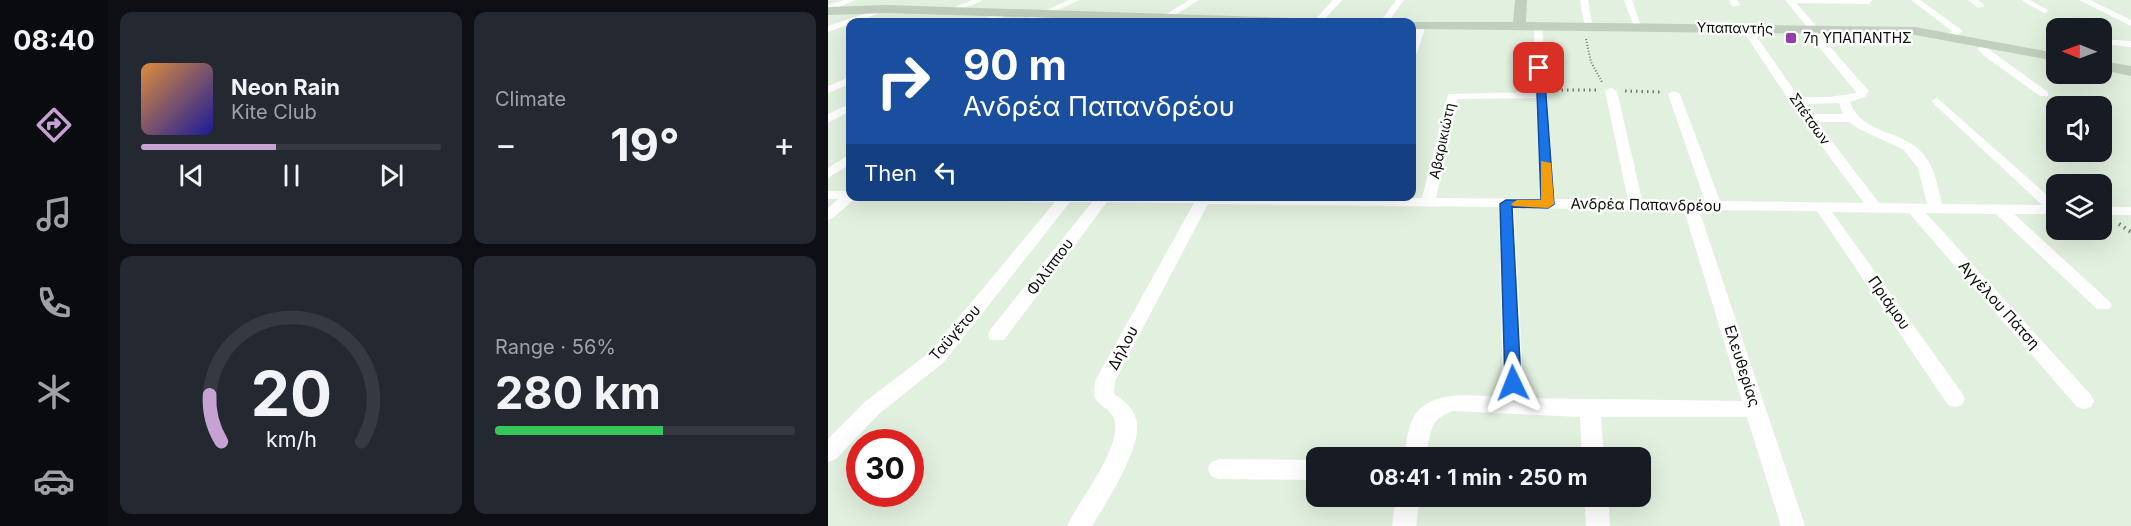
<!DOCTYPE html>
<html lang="en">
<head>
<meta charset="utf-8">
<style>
  :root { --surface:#171b24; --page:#242831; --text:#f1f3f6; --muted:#9ea1a6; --line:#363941; --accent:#c7a1d3 }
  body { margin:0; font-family:Inter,sans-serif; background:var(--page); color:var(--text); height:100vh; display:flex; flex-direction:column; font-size:22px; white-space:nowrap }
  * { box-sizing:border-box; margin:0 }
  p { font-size:20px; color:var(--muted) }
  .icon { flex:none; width:33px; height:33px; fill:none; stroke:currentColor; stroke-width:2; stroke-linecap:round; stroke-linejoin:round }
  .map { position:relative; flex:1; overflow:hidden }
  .drawer { display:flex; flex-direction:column; gap:12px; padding:12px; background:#0d0f14; width:720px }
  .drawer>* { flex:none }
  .banner { position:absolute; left:18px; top:18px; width:570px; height:183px; border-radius:12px; box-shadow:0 6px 24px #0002; background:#1a4fa0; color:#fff; overflow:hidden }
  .needle { width:39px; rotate:271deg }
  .controls { position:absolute; left:1218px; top:18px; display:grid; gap:12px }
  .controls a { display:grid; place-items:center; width:66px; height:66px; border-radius:12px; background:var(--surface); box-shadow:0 6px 24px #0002; font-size:30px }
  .speed { position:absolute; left:18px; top:429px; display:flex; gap:12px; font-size:30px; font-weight:700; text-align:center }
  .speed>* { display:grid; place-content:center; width:78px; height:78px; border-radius:50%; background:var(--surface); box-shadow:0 6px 24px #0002; line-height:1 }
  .speed .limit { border:9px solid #d22; background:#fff; color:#111 }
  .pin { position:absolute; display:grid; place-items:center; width:51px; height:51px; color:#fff; margin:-26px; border-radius:12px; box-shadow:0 3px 9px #0006 }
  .me { position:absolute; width:66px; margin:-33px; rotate:358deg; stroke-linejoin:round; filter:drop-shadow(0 0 4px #0008) }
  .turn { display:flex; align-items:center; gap:21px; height:126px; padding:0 18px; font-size:27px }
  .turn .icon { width:78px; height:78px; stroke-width:2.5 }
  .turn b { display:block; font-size:42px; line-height:51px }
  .then { display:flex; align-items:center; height:57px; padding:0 18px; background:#0003; gap:12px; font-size:22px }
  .big { font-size:45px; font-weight:700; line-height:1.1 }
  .drawer .tile { flex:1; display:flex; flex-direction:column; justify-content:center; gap:9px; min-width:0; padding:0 21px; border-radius:12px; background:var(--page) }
  .drawer .dial { align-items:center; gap:0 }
  .dial svg { height:156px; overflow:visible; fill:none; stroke:var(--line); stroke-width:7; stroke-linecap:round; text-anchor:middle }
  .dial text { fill:var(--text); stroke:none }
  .song { display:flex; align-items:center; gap:18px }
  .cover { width:72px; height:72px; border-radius:9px; background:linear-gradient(135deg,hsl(30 70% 55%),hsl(240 70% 35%)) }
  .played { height:6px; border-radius:3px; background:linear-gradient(90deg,var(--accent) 45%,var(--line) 45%) }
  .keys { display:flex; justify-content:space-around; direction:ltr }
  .heat { display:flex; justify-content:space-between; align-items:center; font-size:33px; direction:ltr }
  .charge { height:9px; border-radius:4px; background:linear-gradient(90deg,#34c759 56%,var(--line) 0) }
  .drawer .tiles { flex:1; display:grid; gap:12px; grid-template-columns:repeat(2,1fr) }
  .trip { position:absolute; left:478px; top:447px; width:345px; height:60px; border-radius:12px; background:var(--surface); box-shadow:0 6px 24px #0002; font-weight:700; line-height:60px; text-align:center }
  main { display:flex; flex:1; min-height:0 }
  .menu { display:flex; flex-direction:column; width:108px; justify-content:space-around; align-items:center; background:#090b0e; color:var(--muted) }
  .menu .icon { width:42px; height:42px }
  .menu .on { color:var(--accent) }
  .menu b { font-size:27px; color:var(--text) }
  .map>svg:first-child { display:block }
</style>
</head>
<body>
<main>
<nav class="menu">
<b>08:40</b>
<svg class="icon on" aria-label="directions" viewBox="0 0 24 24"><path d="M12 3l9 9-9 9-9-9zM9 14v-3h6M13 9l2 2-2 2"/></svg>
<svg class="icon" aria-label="music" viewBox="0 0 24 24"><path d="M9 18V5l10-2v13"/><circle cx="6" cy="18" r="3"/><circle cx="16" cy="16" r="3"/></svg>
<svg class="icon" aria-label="phone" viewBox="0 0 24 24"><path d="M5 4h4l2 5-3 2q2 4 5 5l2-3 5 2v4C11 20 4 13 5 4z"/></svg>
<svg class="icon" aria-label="climate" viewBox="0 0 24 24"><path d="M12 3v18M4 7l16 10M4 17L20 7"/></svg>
<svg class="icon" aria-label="car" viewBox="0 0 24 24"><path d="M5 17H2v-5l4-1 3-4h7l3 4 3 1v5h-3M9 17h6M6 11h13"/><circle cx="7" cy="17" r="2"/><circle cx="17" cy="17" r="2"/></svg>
</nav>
<section class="drawer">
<div class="tiles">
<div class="tile">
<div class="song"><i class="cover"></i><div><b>Neon Rain</b><p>Kite Club</p></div></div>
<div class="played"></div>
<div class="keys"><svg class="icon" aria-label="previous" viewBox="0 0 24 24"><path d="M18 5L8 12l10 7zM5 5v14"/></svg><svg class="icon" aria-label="pause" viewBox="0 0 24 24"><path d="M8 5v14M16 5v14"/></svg><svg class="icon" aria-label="next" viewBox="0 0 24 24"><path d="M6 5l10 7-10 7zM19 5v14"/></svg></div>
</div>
<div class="tile"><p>Climate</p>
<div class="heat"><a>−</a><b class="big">19°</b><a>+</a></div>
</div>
<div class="tile dial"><svg viewBox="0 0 100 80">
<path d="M14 69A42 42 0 1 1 86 69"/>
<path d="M14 69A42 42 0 0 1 8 45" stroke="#c7a1d3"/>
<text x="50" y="56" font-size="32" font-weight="700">20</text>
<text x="50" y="72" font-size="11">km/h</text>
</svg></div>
<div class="tile"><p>Range · 56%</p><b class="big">280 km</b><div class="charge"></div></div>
</div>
</section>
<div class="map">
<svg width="1303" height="526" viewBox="0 0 1303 526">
  <rect width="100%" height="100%" fill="#e2f0df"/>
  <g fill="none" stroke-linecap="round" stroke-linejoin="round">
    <path stroke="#6f786d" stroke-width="2" stroke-dasharray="1 2" stroke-linecap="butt" d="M758 39 763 62 774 82"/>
    <path stroke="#6f786d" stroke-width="3" stroke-dasharray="1.5 4" stroke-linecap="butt" d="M728 90H771
      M797 91 834 92"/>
    <path stroke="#6f786d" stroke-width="4" stroke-dasharray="1.5 4.5" stroke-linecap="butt" d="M1291 224 1303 232"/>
    <path stroke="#fff" stroke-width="4.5" d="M1197 0 1217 11
      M122 11 151 0"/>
    <path fill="#fff" fill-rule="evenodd" d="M16 0H28L0 11V5Z
      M241 0H252L202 22H191Z
      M361 0H371L336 22H326Z
      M505 0H514L494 22H485Z
      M568 0H576L560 22H552Z
      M752 0H760L765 29 757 27Z
      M796 0H804L814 29 806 27Z
      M901 0H909L912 5 905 7Z
      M957 0H1044L1041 4 968 3 989 27 994 38 1041 91 1037 97 1022 102C1033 135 1076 129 1096 155 1107 169 1110 187 1114 204L1214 205 1105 103 1103 101 1109 98 1228 203V214H1186L1281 301 1284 305 1281 309H1269L1168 214 1098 213 1263 395 1266 401 1263 407 1256 409 1249 407 1081 213 1004 212 1134 393 1137 399 1134 405 1127 407 1120 405 989 211 871 210 977 526H953L919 417H773L776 458H754L752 417 625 411C601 418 602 436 598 458H576C578 445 579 432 584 420 600 387 646 396 675 397L671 207 380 204 287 381 286 394C297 401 307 410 309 423 312 452 279 501 264 526H239C249 503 299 442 285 417 281 408 270 405 266 397L267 381 366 203 279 202 176 340H162L160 335 162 330 264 202H242L115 363 52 413 8 459 0 462V439L38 401 101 353 227 202 119 200 112 196 594 198 620 94 707 92 706 25 714 27 727 199 800 200 777 91 783 88 789 91 814 200 877 201 840 94 846 91 852 94 892 201 1036 203 975 121 913 28 921 26 971 97H1001L1029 93 986 41 982 30ZM708 98 712 199 608 198 629 99ZM1011 103 1015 114H983L976 104ZM989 122H1021L1031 129 1076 150 1090 168 1099 204 1051 203ZM686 208 856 210 914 401 696 398Z
      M1083 0H1092L1135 31 1125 38H1119V34L1124 31Z
      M1140 0H1150L1157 6 1150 8Z
      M1251 0H1262L1303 20V26Z
      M56 7 63 9 0 32V26Z
      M178 10 181 11V15L160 22H148Z
      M593 22 598 25 589 53 584 56V40L588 25Z
      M1286 40 1303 41V47L1283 45V41Z
      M1156 42H1162L1160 49 1163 51 1220 92V96H1212L1155 55 1150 49Z
      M22 77V84L0 93V86Z
      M22 104V111L0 123V114Z
      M22 154V164L0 178V168Z
      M0 191H22V196H30L5 218 0 220V208L10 199H0Z
      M1274 207H1303V215H1274Z
      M391 459 489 460V480L391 479 383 476 380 469 383 462Z
      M568 496H592L588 526H564Z
      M756 496H780L782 526H758Z"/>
    <path fill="#c1cfbe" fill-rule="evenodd" d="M687 0H699L698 22 1087 27 1228 53V61L1087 35 584 29V22H579H685Z
      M59 5 466 18 473 22H360L59 13 0 15V7Z
      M1274 61 1303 66V76L1274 70Z"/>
  </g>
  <path fill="#1a73e8" stroke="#114b97" stroke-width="1.5" d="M708 66 716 68 726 204 720 208 684 207 693 383 685 389 677 383 672 204 678 200H713Z"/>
  <path fill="#f59e0b" d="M713 161 723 163 726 204 720 208 685 206 683 204 689 200H713Z"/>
  <rect fill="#943ca8" stroke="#fff" stroke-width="2" x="957" y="32" width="12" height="12" rx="3"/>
  <g text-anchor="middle" stroke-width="5" stroke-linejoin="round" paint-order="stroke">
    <g font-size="14" fill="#090e08" stroke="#fff">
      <text transform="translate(907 28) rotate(1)" y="5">Υπαπαντής</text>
      <text transform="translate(982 119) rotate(55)" y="5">Σπέτσων</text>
      <text transform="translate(614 141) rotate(-78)" y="5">Αβαρικιώτη</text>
    </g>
    <g font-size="14" fill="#090e08" stroke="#fff" text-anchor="start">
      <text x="975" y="43">7η ΥΠΑΠΑΝΤΗΣ</text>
    </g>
    <g font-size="15" fill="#090e08" stroke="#fff">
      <text transform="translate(818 205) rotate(1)" y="5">Ανδρέα Παπανδρέου</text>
      <text transform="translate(222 267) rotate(-53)" y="5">Φιλίππου</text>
      <text transform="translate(1061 303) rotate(55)" y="5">Πριάμου</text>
      <text transform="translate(1171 305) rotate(48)" y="5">Αγγέλου Πάτση</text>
      <text transform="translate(127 333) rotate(-49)" y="5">Ταϋγέτου</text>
      <text transform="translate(295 348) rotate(-62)" y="5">Δήλου</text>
      <text transform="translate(914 366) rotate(72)" y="5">Ελευθερίας</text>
    </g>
  </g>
</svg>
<div class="controls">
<a><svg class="needle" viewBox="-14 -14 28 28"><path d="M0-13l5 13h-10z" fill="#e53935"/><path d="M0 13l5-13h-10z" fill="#9ea1a6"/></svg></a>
<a><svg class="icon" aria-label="sound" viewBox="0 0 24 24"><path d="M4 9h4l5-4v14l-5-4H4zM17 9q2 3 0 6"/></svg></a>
<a><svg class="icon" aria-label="layers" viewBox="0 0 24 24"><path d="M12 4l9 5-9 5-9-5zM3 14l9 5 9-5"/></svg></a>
</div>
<div class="speed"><div class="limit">30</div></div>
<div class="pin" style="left:711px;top:68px;background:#d93025"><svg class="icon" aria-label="arrive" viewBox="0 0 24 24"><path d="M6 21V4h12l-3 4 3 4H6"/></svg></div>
<svg class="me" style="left:685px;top:383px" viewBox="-20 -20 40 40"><path d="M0-17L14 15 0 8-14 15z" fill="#1a73e8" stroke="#fff" stroke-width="4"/></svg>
<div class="trip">08:41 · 1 min · 250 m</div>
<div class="banner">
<div class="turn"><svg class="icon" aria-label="right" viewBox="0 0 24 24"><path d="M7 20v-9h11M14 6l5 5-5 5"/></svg><div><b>90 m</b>Ανδρέα Παπανδρέου</div></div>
<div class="then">Then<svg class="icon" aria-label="left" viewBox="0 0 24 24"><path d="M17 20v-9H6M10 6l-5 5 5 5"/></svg></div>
</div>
</div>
</main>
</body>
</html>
